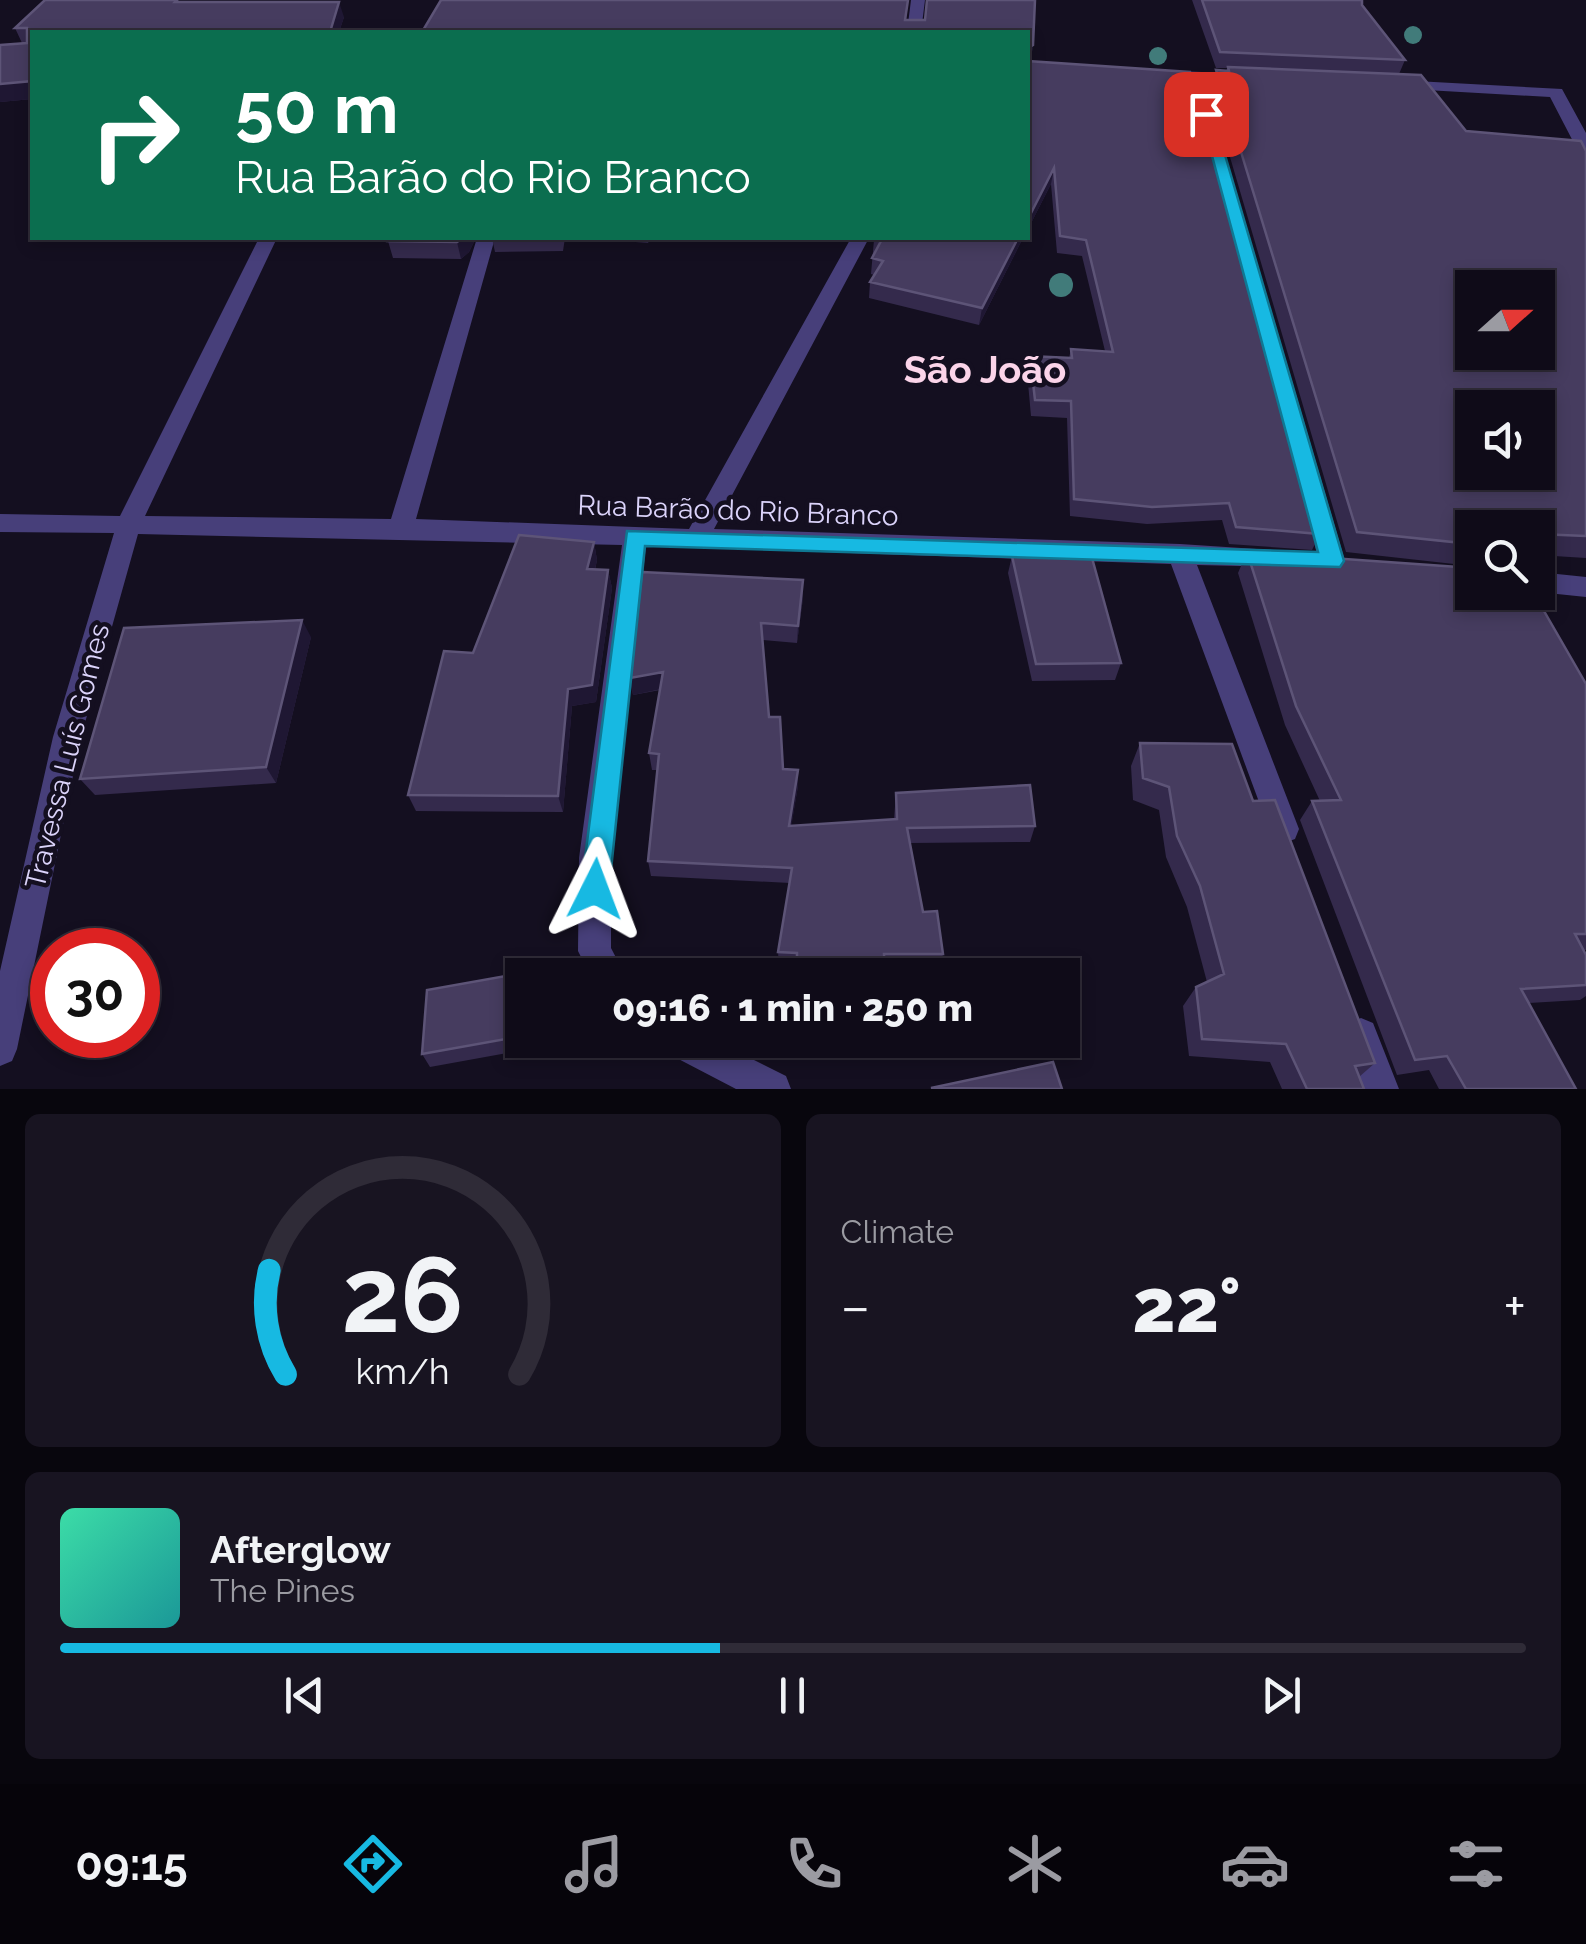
<!DOCTYPE html>
<html lang="en">
<head>
<meta charset="utf-8">
<style>
  :root { --surface:#0f0b18; --page:#181421; --text:#f1f3f6; --muted:#9b9ba2; --line:#2f2b37; --accent:#17b9e2 }
  body { margin:0; font-family:Raleway,sans-serif; background:var(--page); color:var(--text); height:100vh; display:flex; flex-direction:column; font-size:38px; white-space:nowrap }
  * { box-sizing:border-box; margin:0 }
  p { font-size:32px; color:var(--muted) }
  .icon { flex:none; width:55px; height:55px; fill:none; stroke:currentColor; stroke-width:2; stroke-linecap:round; stroke-linejoin:round }
  .map { position:relative; height:1089px; overflow:hidden }
  .details { display:flex; flex-direction:column; gap:25px; padding:25px; background:#08060d; flex:1 }
  .details>* { flex:none }
  .banner { position:absolute; left:30px; top:30px; width:1000px; height:210px; border-radius:0px; box-shadow:0 5px 15px #0003,0 0 0 2px var(--line); background:#0b6e4f; color:#fff; overflow:hidden }
  .needle { width:65px; rotate:69deg }
  .buttons { position:absolute; left:1455px; top:270px; display:grid; gap:20px }
  .buttons a { display:grid; place-items:center; width:100px; height:100px; border-radius:0px; background:var(--surface); box-shadow:0 5px 15px #0003,0 0 0 2px var(--line); font-size:50px }
  .speed { position:absolute; left:30px; top:928px; display:flex; gap:20px; font-size:50px; font-weight:700; text-align:center }
  .speed>* { display:grid; place-content:center; width:130px; height:130px; border-radius:50%; background:var(--surface); box-shadow:0 5px 15px #0003,0 0 0 2px var(--line); line-height:1 }
  .speed .limit { border:15px solid #d22; background:#fff; color:#111 }
  .pin { position:absolute; display:grid; place-items:center; width:85px; height:85px; color:#fff; margin:-42px; border-radius:20px; box-shadow:0 5px 15px #0006 }
  .me { position:absolute; width:110px; margin:-55px; rotate:3deg; stroke-linejoin:round; filter:drop-shadow(0 0 8px #0008) }
  .turn { display:flex; align-items:center; gap:35px; height:210px; padding:0 40px; font-size:45px }
  .turn .icon { width:130px; height:130px; stroke-width:2.5 }
  .turn b { display:block; font-size:70px; line-height:85px }
  .big { font-size:75px; font-weight:800; line-height:1.1 }
  .details .tile { flex:1; display:flex; flex-direction:column; justify-content:center; gap:15px; min-width:0; padding:0 35px; border-radius:15px; background:var(--page) }
  .details .dial { align-items:center; gap:0 }
  .dial svg { height:260px; overflow:visible; fill:none; stroke:var(--line); stroke-width:7; stroke-linecap:round; text-anchor:middle }
  .dial text { fill:var(--text); stroke:none }
  .song { display:flex; align-items:center; gap:30px }
  .cover { width:120px; height:120px; border-radius:15px; background:linear-gradient(135deg,hsl(160 70% 55%),hsl(180 70% 35%)) }
  .played { height:10px; border-radius:5px; background:linear-gradient(90deg,var(--accent) 45%,var(--line) 45%) }
  .keys { display:flex; justify-content:space-around; direction:ltr }
  .heat { display:flex; justify-content:space-between; align-items:center; font-size:55px; direction:ltr }
  .details .tiles { flex:1; display:grid; gap:25px; grid-template-columns:1fr 1fr }
  .tile:last-child { grid-column:span 2 }
  .trip { position:absolute; left:505px; top:958px; width:575px; height:100px; border-radius:0px; background:var(--surface); box-shadow:0 5px 15px #0003,0 0 0 2px var(--line); font-weight:800; line-height:100px; text-align:center }
  .menu { display:flex; height:160px; justify-content:space-around; align-items:center; background:#06040a; color:var(--muted) }
  .menu .icon { width:70px; height:70px }
  .menu .on { color:var(--accent) }
  .menu b { font-size:45px; color:var(--text) }
  .map>svg:first-child { display:block }
</style>
</head>
<body>
<div class="map">
<svg width="1586" height="1089" viewBox="0 0 1586 1089">
  <rect width="100%" height="100%" fill="#140f20"/>
  <g fill="none" stroke-linecap="round" stroke-linejoin="round">
    <path fill="#473f7a" fill-rule="evenodd" d="M911 0H925L921 32H907Z
      M1157 70 1247 74 1255 79 1247 84 1204 82 1345 561 1341 568H1323L1319 561 1188 81 1151 78V72Z
      M1397 80 1562 89 1586 133V154L1577 149 1550 97 1391 88 1389 85Z
      M259 238H277L145 516 391 519 477 238H495L416 519 689 529 851 238H869L714 529 1180 544 1288 551 1292 558 1288 565 1279 567 1197 565 1299 829 1295 839 1284 843 1273 839 1269 829 1171 564 646 546 611 858V948L625 975H590L578 951 579 858 622 545 138 534 81 737 17 1049 12 1061 0 1066V971L53 737 114 533 0 532V514L120 516Z
      M1538 572 1586 577V597L1538 592Z
      M1361 1018 1373 1023 1399 1089H1363L1344 1035 1349 1023Z
      M660 1040H714L786 1076 791 1089H736L665 1052Z"/>
  </g>
  <g fill="#417b7a">
    <circle cx="1413" cy="35" r="9"/>
    <circle cx="1158" cy="56" r="9"/>
    <circle cx="1061" cy="285" r="12"/>
  </g>
  <path fill="#342a4c" d="M441 0H908L906 20H925L927 0H1035L1033 45 1031 59 1028 61 1190 72 1320 534 1312 550 1229 544 1222 520 1147 524 1070 516 1067 418 1031 416 1027 372 1030 356 1069 358 1071 349 1105 351 1082 256 1057 253 1051 184 1028 229V32H422Z
    M1192 0H1362V5L1405 60 1399 74 1466 131 1586 151V558L1538 555V528H1472V566L1346 552 1210 89 1216 70 1226 71 1227 68H1216Z
    M194 2 344 17 339 32H32V99L0 102V45L22 43 15 28Z
    M390 238H476L469 252 461 259 393 258 388 241Z
    M492 238H565L563 251 495 252Z
    M585 238H651L648 243Z
    M1023 238 979 325 869 298 870 282 874 275 871 274 874 240Z
    M594 542 597 560 595 570H608L612 588 596 702 572 706 563 812 416 811 408 795 473 653Z
    M1247 552 1586 684V950H1583L1586 955V996L1580 1000 1529 1003 1576 1089H1439L1429 1070 1397 1075 1300 820 1312 801H1320L1285 725 1238 573Z
    M1012 556 1121 663 1115 680 1032 681 1008 573Z
    M803 580V598L797 643 763 640 769 717 783 769 798 786 791 826 894 819 896 793 1035 826 1030 842 910 843 923 912 943 954 940 968 779 966 778 952 790 883 651 876 648 861 657 770H652L649 753 660 690 633 695 630 678Z
    M311 637 276 783 95 795 80 779Z
    M1140 743 1253 801 1375 1063 1359 1077 1364 1089H1282L1270 1062 1189 1056 1183 1006 1196 987 1207 982 1187 907 1166 857 1159 810 1133 800 1131 766Z
    M573 964 577 975H522V1040H579L430 1067 422 1054 427 990Z"/>
  <path fill="#1f1733" d="M339 2 344 17 339 32H330Z
    M1033 45 1031 59 1028 61V48Z
    M32 81V99L0 102V84Z
    M1054 168 1051 184 1028 229V219Z
    M463 238H476L469 252 461 259 457 242Z
    M1018 238H1023L979 325 982 308Z
    M594 542 597 560 591 587 587 569Z
    M608 570 612 588 596 702 572 706 563 812 558 796 568 689Z
    M803 580V598L797 643 798 626Z
    M302 620 311 637 276 783 266 767Z
    M663 672 666 688 633 695 630 678Z
    M798 770V786L789 841V826Z"/>
  <path fill="#463c5f" stroke="#5d5477" stroke-width="2.5" fill-rule="evenodd" d="M45 0H177L175 2H339L330 32H32V81L0 84V45L27 43V28H15Z
    M441 0H908L905 20H925L927 0H1035L1033 45 1028 48V32H422Z
    M1202 0H1362V5L1405 60 1220 52Z
    M1028 59V61L1190 72 1320 534 1236 527 1229 503 1152 507 1074 499 1071 401 1035 400 1030 356 1072 358 1071 349 1113 352 1086 240 1060 236 1054 168 1028 219Z
    M1228 67 1421 75 1466 131 1581 141 1586 151V536L1538 534V528H1472V544L1357 532 1216 70 1229 71ZM1472 288H1538V352H1472ZM1472 408H1538V472H1472Z
    M390 238H463L457 242 388 241Z
    M875 238H1018L982 308 870 282 883 261 872 258 881 241 874 240Z
    M519 535 594 542 587 569 608 570 592 685 568 689 558 796 408 795 444 651 473 653Z
    M1247 552 1472 568V592H1533L1586 684V934H1575L1586 955V985L1521 989 1576 1089H1466L1447 1056 1415 1060 1312 801 1341 800 1296 706Z
    M1012 556 1092 558 1121 663 1036 664Z
    M642 572 803 580 798 626 761 623 769 717H780L783 769 798 770 789 826 897 819 896 793 1030 785 1035 826 907 828 923 912 937 911 943 954H884L885 975H797V953L778 952 792 868 648 861 659 754 649 753 663 672 630 678Z
    M302 620 266 767 80 779 124 628Z
    M1140 743 1232 744 1253 801 1275 800 1375 1063 1355 1066 1364 1089H1307L1286 1044 1202 1039 1196 987 1224 974 1200 886 1177 836 1169 787 1143 778Z
    M573 964 574 975H522V1036L422 1054 427 990Z
    M1053 1062 1062 1089 931 1088Z"/>
  <path fill="#17b9e2" stroke="#0f7893" stroke-width="2.5" d="M1200 111 1213 114 1344 561 1340 567 645 546 609 889 605 899 595 903 585 899 581 889 627 531 1318 552Z"/>
  <g text-anchor="middle" stroke-width="9" stroke-linejoin="round" paint-order="stroke">
    <g font-size="28" fill="#dbd3fa" stroke="#140f20">
      <text transform="translate(738 510) rotate(2)" y="10">Rua Barão do Rio Branco</text>
      <text transform="translate(67 756) rotate(-76)" y="10">Travessa Luís Gomes</text>
    </g>
    <g font-size="38" font-weight="bold" fill="#fbd4e9" stroke="#140f20">
      <text x="985" y="383">São João</text>
    </g>
  </g>
</svg>
<div class="buttons">
<a><svg class="needle" viewBox="-14 -14 28 28"><path d="M0-13l5 13h-10z" fill="#e53935"/><path d="M0 13l5-13h-10z" fill="#9b9ba2"/></svg></a>
<a><svg class="icon" aria-label="sound" viewBox="0 0 24 24"><path d="M4 9h4l5-4v14l-5-4H4zM17 9q2 3 0 6"/></svg></a>
<a><svg class="icon" aria-label="search" viewBox="0 0 24 24"><circle cx="10" cy="10" r="6"/><path d="M15 15l6 6"/></svg></a>
</div>
<div class="speed"><div class="limit">30</div></div>
<div class="pin" style="left:1206px;top:114px;background:#d93025"><svg class="icon" aria-label="arrive" viewBox="0 0 24 24"><path d="M6 21V4h12l-3 4 3 4H6"/></svg></div>
<svg class="me" style="left:595px;top:889px" viewBox="-20 -20 40 40"><path d="M0-17L14 15 0 8-14 15z" fill="#17b9e2" stroke="#fff" stroke-width="4"/></svg>
<div class="trip">09:16 · 1 min · 250 m</div>
<div class="banner">
<div class="turn"><svg class="icon" aria-label="right" viewBox="0 0 24 24"><path d="M7 20v-9h11M14 6l5 5-5 5"/></svg><div><b>50 m</b>Rua Barão do Rio Branco</div></div>
</div>
</div>
<section class="details">
<div class="tiles">
<div class="tile dial"><svg viewBox="0 0 100 80">
<path d="M14 69A42 42 0 1 1 86 69"/>
<path d="M14 69A42 42 0 0 1 9 37" stroke="#17b9e2"/>
<text x="50" y="56" font-size="32" font-weight="700">26</text>
<text x="50" y="72" font-size="11">km/h</text>
</svg></div>
<div class="tile"><p>Climate</p>
<div class="heat"><a>−</a><b class="big">22°</b><a>+</a></div>
</div>
<div class="tile">
<div class="song"><i class="cover"></i><div><b>Afterglow</b><p>The Pines</p></div></div>
<div class="played"></div>
<div class="keys"><svg class="icon" aria-label="previous" viewBox="0 0 24 24"><path d="M18 5L8 12l10 7zM5 5v14"/></svg><svg class="icon" aria-label="pause" viewBox="0 0 24 24"><path d="M8 5v14M16 5v14"/></svg><svg class="icon" aria-label="next" viewBox="0 0 24 24"><path d="M6 5l10 7-10 7zM19 5v14"/></svg></div>
</div>
</div>
</section>
<nav class="menu">
<b>09:15</b>
<svg class="icon on" aria-label="directions" viewBox="0 0 24 24"><path d="M12 3l9 9-9 9-9-9zM9 14v-3h6M13 9l2 2-2 2"/></svg>
<svg class="icon" aria-label="music" viewBox="0 0 24 24"><path d="M9 18V5l10-2v13"/><circle cx="6" cy="18" r="3"/><circle cx="16" cy="16" r="3"/></svg>
<svg class="icon" aria-label="phone" viewBox="0 0 24 24"><path d="M5 4h4l2 5-3 2q2 4 5 5l2-3 5 2v4C11 20 4 13 5 4z"/></svg>
<svg class="icon" aria-label="climate" viewBox="0 0 24 24"><path d="M12 3v18M4 7l16 10M4 17L20 7"/></svg>
<svg class="icon" aria-label="car" viewBox="0 0 24 24"><path d="M5 17H2v-5l4-1 3-4h7l3 4 3 1v5h-3M9 17h6M6 11h13"/><circle cx="7" cy="17" r="2"/><circle cx="17" cy="17" r="2"/></svg>
<svg class="icon" aria-label="filters" viewBox="0 0 24 24"><path d="M4 7h16M4 17h16"/><circle cx="9" cy="7" r="2"/><circle cx="15" cy="17" r="2"/></svg>
</nav>
</body>
</html>
